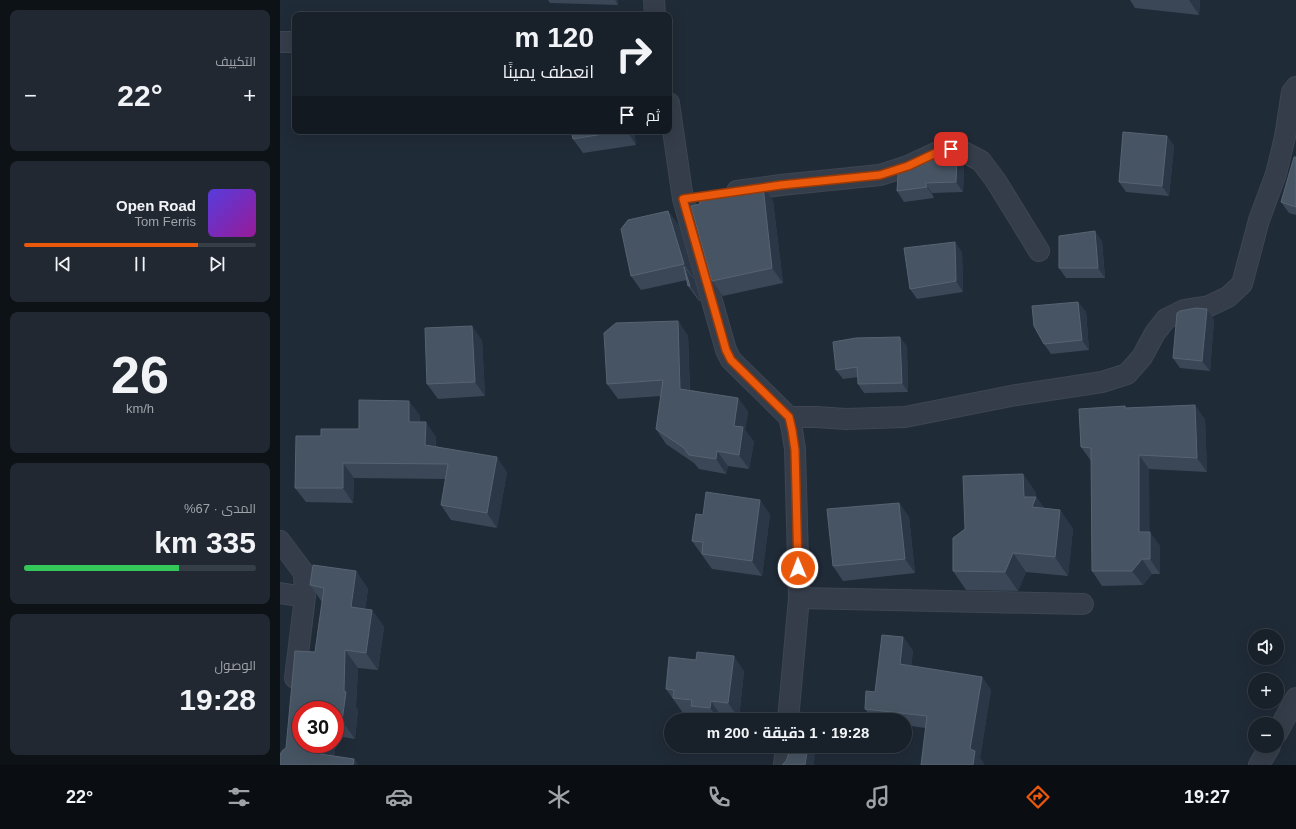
<!DOCTYPE html>
<html lang="ar">
<head>
<meta charset="utf-8">
<style>
  :root { --surface:#18202a; --page:#212832; --text:#f1f3f6; --muted:#9fa3a8; --line:#363e47; --accent:#ea580c }
  body { margin:0; font-family:Helvetica,Cairo,sans-serif; background:var(--page); color:var(--text); direction:rtl; height:100vh; display:flex; flex-direction:column; font-size:15px; white-space:nowrap }
  * { box-sizing:border-box; margin:0 }
  p { font-size:13px; color:var(--muted) }
  .icon { flex:none; width:22px; height:22px; fill:none; stroke:currentColor; stroke-width:2; stroke-linecap:round; stroke-linejoin:round }
  .map { position:relative; flex:1; overflow:hidden; direction:ltr }
  .side { display:flex; flex-direction:column; gap:10px; padding:10px; background:#0d1217; width:280px }
  .side>* { flex:none }
  .guide { position:absolute; left:12px; top:12px; width:380px; height:122px; border-radius:8px; box-shadow:0 4px 16px #0002,0 0 0 1px var(--line); direction:rtl; background:#18202a; color:var(--text); overflow:hidden }
  .fabs { position:absolute; left:968px; top:629px; display:grid; gap:8px }
  .fabs a { display:grid; place-items:center; width:36px; height:36px; border-radius:50%; background:var(--surface); box-shadow:0 4px 16px #0002,0 0 0 1px var(--line); font-size:20px }
  .speed { position:absolute; left:12px; top:701px; display:flex; gap:8px; font-size:20px; font-weight:700; text-align:center }
  .speed>* { display:grid; place-content:center; width:52px; height:52px; border-radius:50%; background:var(--surface); box-shadow:0 4px 16px #0002,0 0 0 1px var(--line); line-height:1 }
  .speed .limit { border:6px solid #d22; background:#fff; color:#111 }
  .pin { position:absolute; display:grid; place-items:center; width:34px; height:34px; color:#fff; margin:-17px; border-radius:8px; box-shadow:0 2px 6px #0006 }
  .me { position:absolute; width:44px; margin:-22px; rotate:359deg; stroke-linejoin:round; filter:drop-shadow(0 0 3px #0008) }
  .turn { display:flex; align-items:center; gap:14px; height:84px; padding:0 12px; font-size:18px }
  .turn .icon { width:52px; height:52px; stroke-width:2.5 }
  .turn b { display:block; font-size:28px; line-height:34px }
  .then { display:flex; align-items:center; height:38px; padding:0 12px; background:#0003; gap:8px; font-size:15px }
  .big { font-size:30px; font-weight:700; line-height:1.1 }
  .side .widget { flex:1; display:flex; flex-direction:column; justify-content:center; gap:6px; min-width:0; padding:0 14px; border-radius:8px; background:var(--page) }
  .side .dial { align-items:center; gap:0 }
  .dial b { font-size:52px; line-height:1 }
  .song { display:flex; align-items:center; gap:12px }
  .cover { width:48px; height:48px; border-radius:6px; background:linear-gradient(135deg,hsl(250 70% 55%),hsl(300 70% 35%)) }
  .played { height:4px; border-radius:2px; background:linear-gradient(90deg,var(--accent) 75%,var(--line) 75%) }
  .keys { display:flex; justify-content:space-around; direction:ltr }
  .heat { display:flex; justify-content:space-between; align-items:center; font-size:22px; direction:ltr }
  .charge { height:6px; border-radius:3px; background:linear-gradient(90deg,#34c759 67%,var(--line) 0) }
  .trip { position:absolute; left:384px; top:713px; width:248px; height:40px; border-radius:20px; background:var(--surface); box-shadow:0 4px 16px #0002,0 0 0 1px var(--line); font-weight:700; line-height:40px; text-align:center; direction:rtl }
  .tabs { display:flex; height:64px; justify-content:space-around; align-items:center; background:#0a0d11; color:var(--muted) }
  .tabs .icon { width:28px; height:28px }
  .tabs .selected { color:var(--accent) }
  .tabs b { font-size:18px; color:var(--text) }
  main { display:flex; flex:1; min-height:0 }
  .map>svg:first-child { display:block }
</style>
</head>
<body>
<main>
<div class="map">
<svg width="1016" height="765" viewBox="0 0 1016 765">
  <rect width="100%" height="100%" fill="#202b38"/>
  <g fill="none" stroke-linecap="round" stroke-linejoin="round">
    <g stroke="#3d4652" stroke-width="22">
      <path id="minor" d="M374 0 375 15
        M0 42H15
        M389 103 403 199 446 350 451 360 509 417 512 430 515 449 519 598 508 720
        M457 191 501 185 600 175 628 166 660 151 671 149 682 151 701 161 716 181 759 251
        M509 417H536L566 419 625 417 736 395 822 382 847 374 862 357 875 333 886 319 904 310 929 306 948 297 962 284 979 220 996 174 1005 137 1012 92 1016 87
        M0 541 24 573 25 597
        M0 593 25 597 15 678
        M519 598 803 604
        M997 733 1016 698
        M504 765 506 746
        M979 765 990 746"/>
    </g>
    <use href="#minor" stroke="#343d49" stroke-width="20"/>
  </g>
  <path fill="#3b4757" fill-rule="evenodd" d="M268 0H338V5L270 3Z
    M850 0H920L919 15 855 8Z
    M291 131H354L356 145 303 153 293 139Z
    M887 136 894 146 889 196 846 192 839 182Z
    M1016 157V215L1009 213 1001 202Z
    M646 163 684 165 683 192 652 193 654 198 624 202 617 191 618 175Z
    M493 201 503 283 443 296 432 281 420 204Z
    M388 211 399 226 414 279H413L415 281 420 301H419L408 286 407 280 361 290 351 276Z
    M822 241 825 278H786L779 268Z
    M682 252 683 292 637 299 630 289Z
    M798 302 806 312 809 350 771 354 764 344Z
    M927 309 934 320 930 371 900 368 893 358Z
    M398 321 408 336 410 390 458 398 468 412 465 430 474 442 469 469 448 466 446 474 419 469 414 463 386 444 376 429 381 396 338 399 327 384Z
    M202 340 205 396 158 399 147 384Z
    M627 346 628 392 584 393 578 384V377L563 379 556 370Z
    M845 406 846 408 925 419 927 472 869 469V532L880 546V574H872L863 585 822 586 812 571 811 461 801 447Z
    M140 415V422L156 437V446L227 472 217 528 171 520 161 505 166 479 74 478 73 503 26 502 15 488 41 436 79 429Z
    M743 474 756 493V497L764 508 780 510 793 529 788 576 746 572 738 591 686 590 673 571 685 529Z
    M619 503 629 517 635 573 563 581 553 566Z
    M490 514 482 576 432 569 412 541 423 515Z
    M33 565 76 571 88 589 85 609 92 610 104 627 98 670 78 668 76 707 78 710 75 739 57 736 54 756 74 759 78 765H0V754L3 750 6 748 15 651 35 652 42 602 30 585ZM21 710H55V744H21Z
    M623 637 633 651 631 666 702 677 711 690 700 758 704 764 645 728 625 725V720H593L585 709 595 692Z
    M464 671 459 718 441 716V720H421L417 714 403 713 386 689Z"/>
  <path fill="#2b3746" d="M335 0H338V5Z
    M909 0H920L919 15Z
    M347 131H354L356 145Z
    M887 136 894 146 889 196 882 186Z
    M677 155 684 165 683 192 676 182Z
    M645 183 652 193 654 198 647 187Z
    M483 186 493 201 503 283 492 268Z
    M388 211 399 226 414 279 404 264Z
    M815 231 822 241 825 278 818 268Z
    M675 242 682 252 683 292 676 281Z
    M404 267 415 281 420 301 410 286Z
    M798 302 806 312 809 350 802 340Z
    M927 309 934 320 930 371 922 361Z
    M398 321 408 336 410 404 400 389Z
    M192 326 202 340 205 396 195 382Z
    M620 337 627 346 628 392 622 383Z
    M458 398 468 412 465 430 474 442 469 469 459 455 454 426Z
    M129 401 140 415 139 437 129 422Z
    M915 405 925 419 927 472 917 458Z
    M146 422 156 437 155 459 145 445Z
    M437 451 448 466 446 474 436 459Z
    M859 455 869 469 870 546 859 532Z
    M217 457 227 472 217 528 207 513Z
    M63 463 74 478 73 503 63 488Z
    M743 474 756 493V497L769 516H757L744 497Z
    M480 500 490 514 482 576 472 561Z
    M619 503 629 517 635 573 625 559Z
    M780 510 793 529 788 576 775 557Z
    M870 532 880 546V574L870 559Z
    M733 553 746 572 738 591 725 572Z
    M862 559 872 574 863 585 852 571Z
    M76 571 88 589 83 624 71 607Z
    M92 610 104 627 98 670 86 653Z
    M623 637 633 651 630 678 620 664Z
    M65 650 78 668 76 707 78 710 75 739 62 721Z
    M454 656 464 671 459 718 448 703Z
    M702 677 711 690 700 758 704 764V765H693L690 749Z
    M431 701 441 716V720H439L430 708Z
    M532 715 535 720H531Z
    M55 733 57 736 53 765 40 754 41 744H55Z
    M528 746H536L534 765H525Z
    M74 759 78 765H73Z"/>
  <path fill="#475463" stroke="#586372" d="M291 131H341L293 139Z
    M843 132 887 136 882 186 839 182Z
    M664 151 671 152 677 155 676 182 645 183 647 187 617 191 618 175 617 169 635 162 646 163 647 157 656 152Z
    M1014 157H1016V207L1001 202Z
    M483 186 492 268 432 281 411 206 420 204 418 195Z
    M388 211 404 264 351 276 341 229 348 220Z
    M815 231 818 268H779V236Z
    M675 242 676 281 630 289 624 248Z
    M404 267 410 286H408Z
    M798 302 802 340 764 344 754 326 752 306Z
    M916 308 927 309 922 361 893 358 897 313 900 311Z
    M398 321 400 389 458 398 454 426 463 427 459 455 437 451 436 459 409 455 404 448 376 429 383 380 327 384 324 333 336 323Z
    M192 326 195 382 147 384 145 328Z
    M620 337 622 383 578 384 577 367 556 370 553 342 576 338Z
    M79 400 129 401V422H146L145 445 217 457 207 513 161 505 168 464 63 463V488H15L16 436H41V429H79Z
    M915 405 917 458 859 455V532H870V559H862L852 571H812L811 448 801 447 799 409 845 406V408Z
    M743 474 744 497H756L752 507 780 510 775 557 733 553 725 572 673 571V538L685 529 683 476Z
    M426 492 480 500 472 561 422 554 423 542 412 541 416 514 423 515Z
    M619 503 625 559 553 566 547 509Z
    M33 565 76 571 71 607 92 610 86 653 65 650 64 691 66 692 62 721 55 720V710H21V744H41L40 754 74 759 73 765H0V754L3 750 6 748 15 651 35 652 44 588 30 585Z
    M602 635 623 637 620 664 702 677 690 749 695 751 693 765H641L647 716 585 709 586 691 595 692Z
    M417 652 454 656 448 703 431 701 430 708 411 706 412 700 393 698 394 690 386 689 389 657 416 660Z
    M512 713 532 715 531 720H506L510 717Z
    M509 746H528L525 765H502L506 761 508 756Z"/>
  <g fill="none" stroke-linecap="round" stroke-linejoin="round">
    <g stroke="#983908" stroke-width="10">
      <path id="route" d="M518 568 515 450 512 430 509 417 451 360 446 350 403 199 501 185 600 175 628 166 660 151 671 149"/>
    </g>
    <use href="#route" stroke="#ea580c" stroke-width="7"/>
  </g>
</svg>
<div class="fabs">
<a><svg class="icon" aria-label="sound" viewBox="0 0 24 24"><path d="M4 9h4l5-4v14l-5-4H4zM17 9q2 3 0 6"/></svg></a>
<a>+</a>
<a>−</a>
</div>
<div class="speed"><div class="limit">30</div></div>
<div class="pin" style="left:671px;top:149px;background:#d93025"><svg class="icon" aria-label="arrive" viewBox="0 0 24 24"><path d="M6 21V4h12l-3 4 3 4H6"/></svg></div>
<svg class="me" style="left:518px;top:568px" viewBox="-20 -20 40 40"><circle r="17" fill="#ea580c" stroke="#fff" stroke-width="3"/><path d="M0-11L8 9 0 5-8 9z" fill="#fff"/></svg>
<div class="trip">19:28 · 1 دقيقة · 200 m</div>
<div class="guide">
<div class="turn"><svg class="icon" aria-label="right" viewBox="0 0 24 24"><path d="M7 20v-9h11M14 6l5 5-5 5"/></svg><div><b>120 m</b>انعطف يمينًا</div></div>
<div class="then">ثم<svg class="icon" aria-label="arrive" viewBox="0 0 24 24"><path d="M6 21V4h12l-3 4 3 4H6"/></svg></div>
</div>
</div>
<section class="side">
<div class="widget"><p>التكييف</p>
<div class="heat"><a>−</a><b class="big">22°</b><a>+</a></div>
</div>
<div class="widget">
<div class="song"><i class="cover"></i><div><b>Open Road</b><p>Tom Ferris</p></div></div>
<div class="played"></div>
<div class="keys"><svg class="icon" aria-label="previous" viewBox="0 0 24 24"><path d="M18 5L8 12l10 7zM5 5v14"/></svg><svg class="icon" aria-label="pause" viewBox="0 0 24 24"><path d="M8 5v14M16 5v14"/></svg><svg class="icon" aria-label="next" viewBox="0 0 24 24"><path d="M6 5l10 7-10 7zM19 5v14"/></svg></div>
</div>
<div class="widget dial"><b>26</b><p>km/h</p></div>
<div class="widget"><p>المدى · 67%</p><b class="big">335 km</b><div class="charge"></div></div>
<div class="widget"><p>الوصول</p><b class="big">19:28</b></div>
</section>
</main>
<nav class="tabs">
<b>19:27</b>
<svg class="icon selected" aria-label="directions" viewBox="0 0 24 24"><path d="M12 3l9 9-9 9-9-9zM9 14v-3h6M13 9l2 2-2 2"/></svg>
<svg class="icon" aria-label="music" viewBox="0 0 24 24"><path d="M9 18V5l10-2v13"/><circle cx="6" cy="18" r="3"/><circle cx="16" cy="16" r="3"/></svg>
<svg class="icon" aria-label="phone" viewBox="0 0 24 24"><path d="M5 4h4l2 5-3 2q2 4 5 5l2-3 5 2v4C11 20 4 13 5 4z"/></svg>
<svg class="icon" aria-label="climate" viewBox="0 0 24 24"><path d="M12 3v18M4 7l16 10M4 17L20 7"/></svg>
<svg class="icon" aria-label="car" viewBox="0 0 24 24"><path d="M5 17H2v-5l4-1 3-4h7l3 4 3 1v5h-3M9 17h6M6 11h13"/><circle cx="7" cy="17" r="2"/><circle cx="17" cy="17" r="2"/></svg>
<svg class="icon" aria-label="filters" viewBox="0 0 24 24"><path d="M4 7h16M4 17h16"/><circle cx="9" cy="7" r="2"/><circle cx="15" cy="17" r="2"/></svg>
<b>22°</b>
</nav>
</body>
</html>
